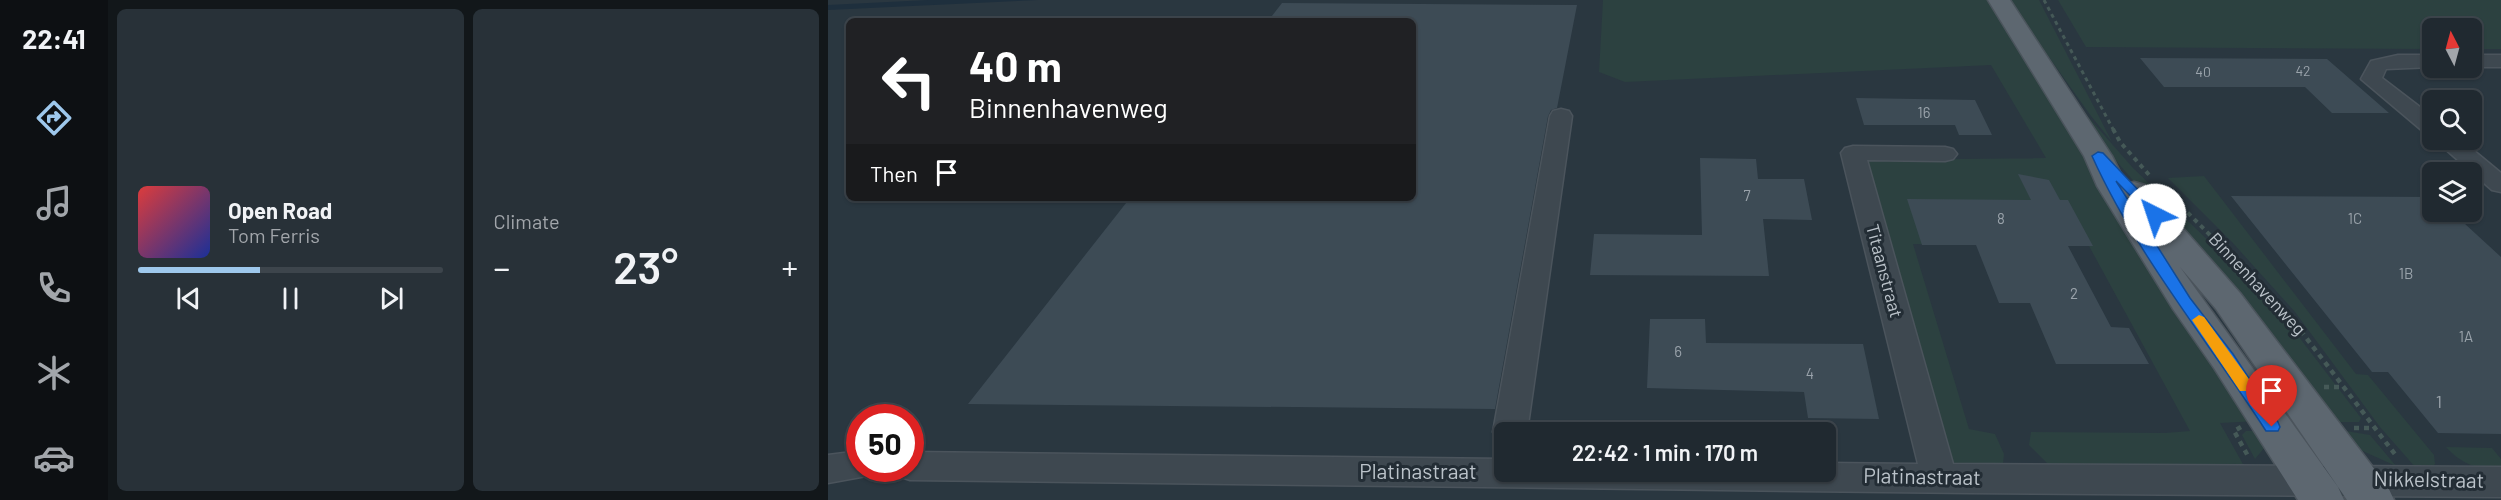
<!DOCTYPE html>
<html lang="en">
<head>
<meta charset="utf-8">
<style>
  :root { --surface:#202930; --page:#283138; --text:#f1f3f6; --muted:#a2a6ab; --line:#3d454c; --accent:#9ec8ec }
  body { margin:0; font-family:Barlow,sans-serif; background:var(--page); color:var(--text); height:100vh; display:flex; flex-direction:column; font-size:22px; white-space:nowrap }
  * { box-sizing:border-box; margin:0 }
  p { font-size:20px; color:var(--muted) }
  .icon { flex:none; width:33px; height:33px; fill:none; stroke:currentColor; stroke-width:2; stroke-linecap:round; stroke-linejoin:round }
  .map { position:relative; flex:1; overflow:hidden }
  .side { display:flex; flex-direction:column; gap:9px; padding:9px; background:#12171a; width:720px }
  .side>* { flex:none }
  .guide { position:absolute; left:18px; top:18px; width:570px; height:183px; border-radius:9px; box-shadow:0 2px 4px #0004,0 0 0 2px var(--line); background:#202124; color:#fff; overflow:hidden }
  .needle { width:39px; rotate:354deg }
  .controls { position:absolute; left:1594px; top:18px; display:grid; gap:12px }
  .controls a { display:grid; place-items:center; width:60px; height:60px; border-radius:9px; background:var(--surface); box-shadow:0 2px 4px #0004,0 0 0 2px var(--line); font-size:30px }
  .speed { position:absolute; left:18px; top:404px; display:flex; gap:12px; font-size:30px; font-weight:700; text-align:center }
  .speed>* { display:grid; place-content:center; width:78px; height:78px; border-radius:50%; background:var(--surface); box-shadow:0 2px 4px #0004,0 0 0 2px var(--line); line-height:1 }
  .speed .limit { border:9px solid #d22; background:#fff; color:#111 }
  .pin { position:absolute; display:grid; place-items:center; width:51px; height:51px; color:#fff; margin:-62px -26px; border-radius:50% 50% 50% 0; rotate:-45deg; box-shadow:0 0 6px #0007 }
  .pin .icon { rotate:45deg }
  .me { position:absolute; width:66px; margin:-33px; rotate:319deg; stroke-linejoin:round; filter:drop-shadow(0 0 4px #0008) }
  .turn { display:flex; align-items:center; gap:21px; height:126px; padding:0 24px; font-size:27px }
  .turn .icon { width:78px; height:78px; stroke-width:2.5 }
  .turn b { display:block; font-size:42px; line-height:51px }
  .then { display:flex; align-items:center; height:57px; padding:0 24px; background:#0003; gap:12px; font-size:22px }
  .big { font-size:45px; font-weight:600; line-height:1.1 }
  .side .widget { flex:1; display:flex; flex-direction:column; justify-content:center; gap:9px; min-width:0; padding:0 21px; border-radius:9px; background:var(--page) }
  .song { display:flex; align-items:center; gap:18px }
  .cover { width:72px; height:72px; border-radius:9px; background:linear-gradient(135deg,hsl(0 70% 55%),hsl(230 70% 35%)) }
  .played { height:6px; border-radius:3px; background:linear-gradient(90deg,var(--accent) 40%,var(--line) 40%) }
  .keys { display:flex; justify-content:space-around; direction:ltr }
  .heat { display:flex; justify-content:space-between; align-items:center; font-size:33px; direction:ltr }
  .side .tiles { flex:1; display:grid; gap:9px; grid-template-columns:repeat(2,1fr) }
  .trip { position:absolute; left:666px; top:422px; width:342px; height:60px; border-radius:9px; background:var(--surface); box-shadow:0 2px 4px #0004,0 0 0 2px var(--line); font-weight:600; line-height:60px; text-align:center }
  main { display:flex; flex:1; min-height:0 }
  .tab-bar { display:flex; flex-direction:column; width:108px; justify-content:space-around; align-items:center; background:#0d1013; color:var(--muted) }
  .tab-bar .icon { width:42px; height:42px }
  .tab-bar .selected { color:var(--accent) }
  .tab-bar b { font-size:27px; color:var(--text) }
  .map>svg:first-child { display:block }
</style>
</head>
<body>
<main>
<nav class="tab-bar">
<b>22:41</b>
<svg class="icon selected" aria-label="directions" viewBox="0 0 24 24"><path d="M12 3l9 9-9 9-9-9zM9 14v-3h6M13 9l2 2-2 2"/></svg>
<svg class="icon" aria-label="music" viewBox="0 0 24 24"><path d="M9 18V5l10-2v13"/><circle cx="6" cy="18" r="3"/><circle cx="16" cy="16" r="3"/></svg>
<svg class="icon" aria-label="phone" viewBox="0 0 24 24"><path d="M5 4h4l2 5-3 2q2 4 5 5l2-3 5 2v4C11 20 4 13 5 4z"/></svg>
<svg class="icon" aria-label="climate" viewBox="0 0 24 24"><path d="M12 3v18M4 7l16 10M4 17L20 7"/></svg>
<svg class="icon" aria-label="car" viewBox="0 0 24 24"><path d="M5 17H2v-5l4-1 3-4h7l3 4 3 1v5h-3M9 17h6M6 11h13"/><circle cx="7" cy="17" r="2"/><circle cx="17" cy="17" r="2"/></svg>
</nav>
<section class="side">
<div class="tiles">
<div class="widget">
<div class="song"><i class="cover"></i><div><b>Open Road</b><p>Tom Ferris</p></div></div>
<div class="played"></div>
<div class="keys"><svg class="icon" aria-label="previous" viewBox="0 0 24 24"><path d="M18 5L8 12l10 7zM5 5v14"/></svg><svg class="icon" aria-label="pause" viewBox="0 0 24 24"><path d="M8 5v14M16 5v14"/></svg><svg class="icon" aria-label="next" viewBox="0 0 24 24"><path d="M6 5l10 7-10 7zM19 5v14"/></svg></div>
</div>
<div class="widget"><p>Climate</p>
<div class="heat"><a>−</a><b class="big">23°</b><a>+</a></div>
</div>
</div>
</section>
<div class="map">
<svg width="1673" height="500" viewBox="0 0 1673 500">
  <rect width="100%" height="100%" fill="#2a3740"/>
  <path fill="#2c4140" d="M775 0H1161L1431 421 1392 423 1416 466 1220 464 1201 445 1203 432 1337 433 1362 431 1261 246 1085 244 1141 429 1167 434 1176 454 1175 464H1117L1035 160 1218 158 1163 65 797 82 771 72Z
    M1180 0H1211L1284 142 1263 116Z
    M1230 0H1673V49H1644V28H1605V49L1258 47Z
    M1249 104 1305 168 1445 303 1533 418 1531 422H1506L1454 351 1283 155Z
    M1376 176 1528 374 1540 375 1606 455 1607 464 1602 469 1588 468 1552 427 1467 312 1404 242 1340 178Z
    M1512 430 1542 435 1568 466 1528 448Z
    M1418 431H1437V447L1427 459 1414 435Z
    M1618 447 1664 448 1673 459V470C1650 469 1634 465 1618 447Z"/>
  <path fill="#1e2f3d" d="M100 0H210L0 10V5Z"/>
  <path fill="#3d4b55" d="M454 3 749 5 729 108 723 110 720 116 667 409 140 404 302 198H585V21H440Z
    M1312 58 1499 59 1561 113H1504L1477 87H1336Z
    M1028 98 1147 100 1164 135H1131L1127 125H1036Z
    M872 158 928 159 930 179H976L984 220 935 219 941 276 762 275 766 234 874 235Z
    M1190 174 1221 180 1232 200H1240L1265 246H1240L1283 327 1301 328 1321 364H1228L1202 303H1171L1148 245H1094L1079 199 1203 200Z
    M1403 196 1605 197V212H1624L1673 257V434L1610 433 1560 372H1544Z
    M822 319H877L878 343 1035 344 1051 419 980 418 976 392 819 388Z"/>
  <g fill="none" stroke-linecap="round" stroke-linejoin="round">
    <g stroke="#4b545c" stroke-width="3">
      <path id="minor" d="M1570 55H1605V67L1558 69 1554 78 1605 117V135L1597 133 1533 79 1543 61Z
        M1644 55H1673V67H1644Z
        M733 109 741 111 744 116 699 432H676V443L670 441 665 432 722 116 725 111Z
        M1607 140H1633L1673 173V192L1664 190Z
        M1025 146 1117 147 1125 149 1129 154 1125 159 1117 161 1039 160 1125 464 1673 467V497L1142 493 82 480 70 476 66 468H82V452L676 459V471H998V463L1090 464 1013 153 1017 148Z
        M32 451V468H48L44 475 0 483V455Z"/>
    </g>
    <g stroke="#4b545c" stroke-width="3">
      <path id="major" d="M1160 0H1182L1284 156 1298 184 1306 182 1317 185 1412 293 1560 487 1566 500H1519L1388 309 1352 267 1510 487 1516 500H1470L1386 368 1345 309 1269 186 1256 156Z"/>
    </g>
    <path stroke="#455957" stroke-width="3" stroke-dasharray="4 4" stroke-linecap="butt" d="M1216 0 1286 131"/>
    <path stroke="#455957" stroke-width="4" stroke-dasharray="4.5 4.5" stroke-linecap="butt" d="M1285 129 1292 142 1322 176
      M1347 200 1442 295"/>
    <path stroke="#455957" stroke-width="4.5" stroke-dasharray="5 5" stroke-linecap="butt" d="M1440 293 1457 310 1569 457
      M1496 387H1515
      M1413 427 1406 431 1420 456
      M1526 428H1545"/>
    <use href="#minor" fill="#3e4850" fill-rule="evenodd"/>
    <use href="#major" fill="#5d6770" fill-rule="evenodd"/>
  </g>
  <path fill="#1a73e8" stroke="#114b97" stroke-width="1.5" d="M1270 152 1275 153 1334 215 1327 219 1323 217 1288 181 1362 298 1405 354 1450 422 1452 427 1450 431H1438C1380 341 1308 254 1264 156Z"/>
  <path fill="#f59e0b" d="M1371 315 1376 317 1423 382 1426 387 1423 391H1412L1364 320Z"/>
  <g text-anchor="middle" stroke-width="6" stroke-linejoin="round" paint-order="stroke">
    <g font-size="14" fill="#9aa3ab">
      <text x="1475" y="76">42</text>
      <text x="1375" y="77">40</text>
    </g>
    <g font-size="15" fill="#9aa3ab">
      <text x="1096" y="118">16</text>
      <text x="919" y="201">7</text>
      <text x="1173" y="224">8</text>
      <text x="1527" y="224">1C</text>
      <text x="1578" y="279">1B</text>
      <text x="1246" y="299">2</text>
      <text x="1638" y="342">1A</text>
      <text x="850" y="357">6</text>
      <text x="982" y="379">4</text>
    </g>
    <g font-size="18" fill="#bbc3ca" stroke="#232d35">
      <text transform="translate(1056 271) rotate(75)" y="6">Titaanstraat</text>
      <text transform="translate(1429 284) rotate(47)" y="6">Binnenhavenweg</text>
    </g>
    <g font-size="18" fill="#9aa3ab">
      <text x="1611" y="408">1</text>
    </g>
    <g font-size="21" fill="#bbc3ca" stroke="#232d35">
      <text x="590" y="479">Platinastraat</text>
      <text transform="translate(1094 477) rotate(1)" y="7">Platinastraat</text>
      <text transform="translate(1601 480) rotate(1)" y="7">Nikkelstraat</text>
    </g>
  </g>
</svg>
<div class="controls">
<a><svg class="needle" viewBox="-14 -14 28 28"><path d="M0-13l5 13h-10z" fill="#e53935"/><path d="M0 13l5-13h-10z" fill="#a2a6ab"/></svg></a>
<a><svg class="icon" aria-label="search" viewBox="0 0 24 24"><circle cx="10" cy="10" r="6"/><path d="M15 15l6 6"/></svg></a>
<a><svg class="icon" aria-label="layers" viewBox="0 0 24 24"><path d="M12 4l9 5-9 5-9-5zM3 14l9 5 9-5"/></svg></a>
</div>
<div class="speed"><div class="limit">50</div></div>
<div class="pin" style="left:1444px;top:427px;background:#d93025"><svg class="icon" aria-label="arrive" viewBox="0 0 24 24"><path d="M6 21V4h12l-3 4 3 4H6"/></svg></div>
<svg class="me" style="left:1327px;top:215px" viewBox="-20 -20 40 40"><circle r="19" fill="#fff"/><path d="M0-13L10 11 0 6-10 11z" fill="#1a73e8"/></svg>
<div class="trip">22:42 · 1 min · 170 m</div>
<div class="guide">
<div class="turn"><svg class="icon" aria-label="left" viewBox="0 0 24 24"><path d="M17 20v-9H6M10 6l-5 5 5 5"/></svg><div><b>40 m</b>Binnenhavenweg</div></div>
<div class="then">Then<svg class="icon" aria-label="arrive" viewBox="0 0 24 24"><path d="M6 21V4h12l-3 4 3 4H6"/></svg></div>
</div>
</div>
</main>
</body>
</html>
